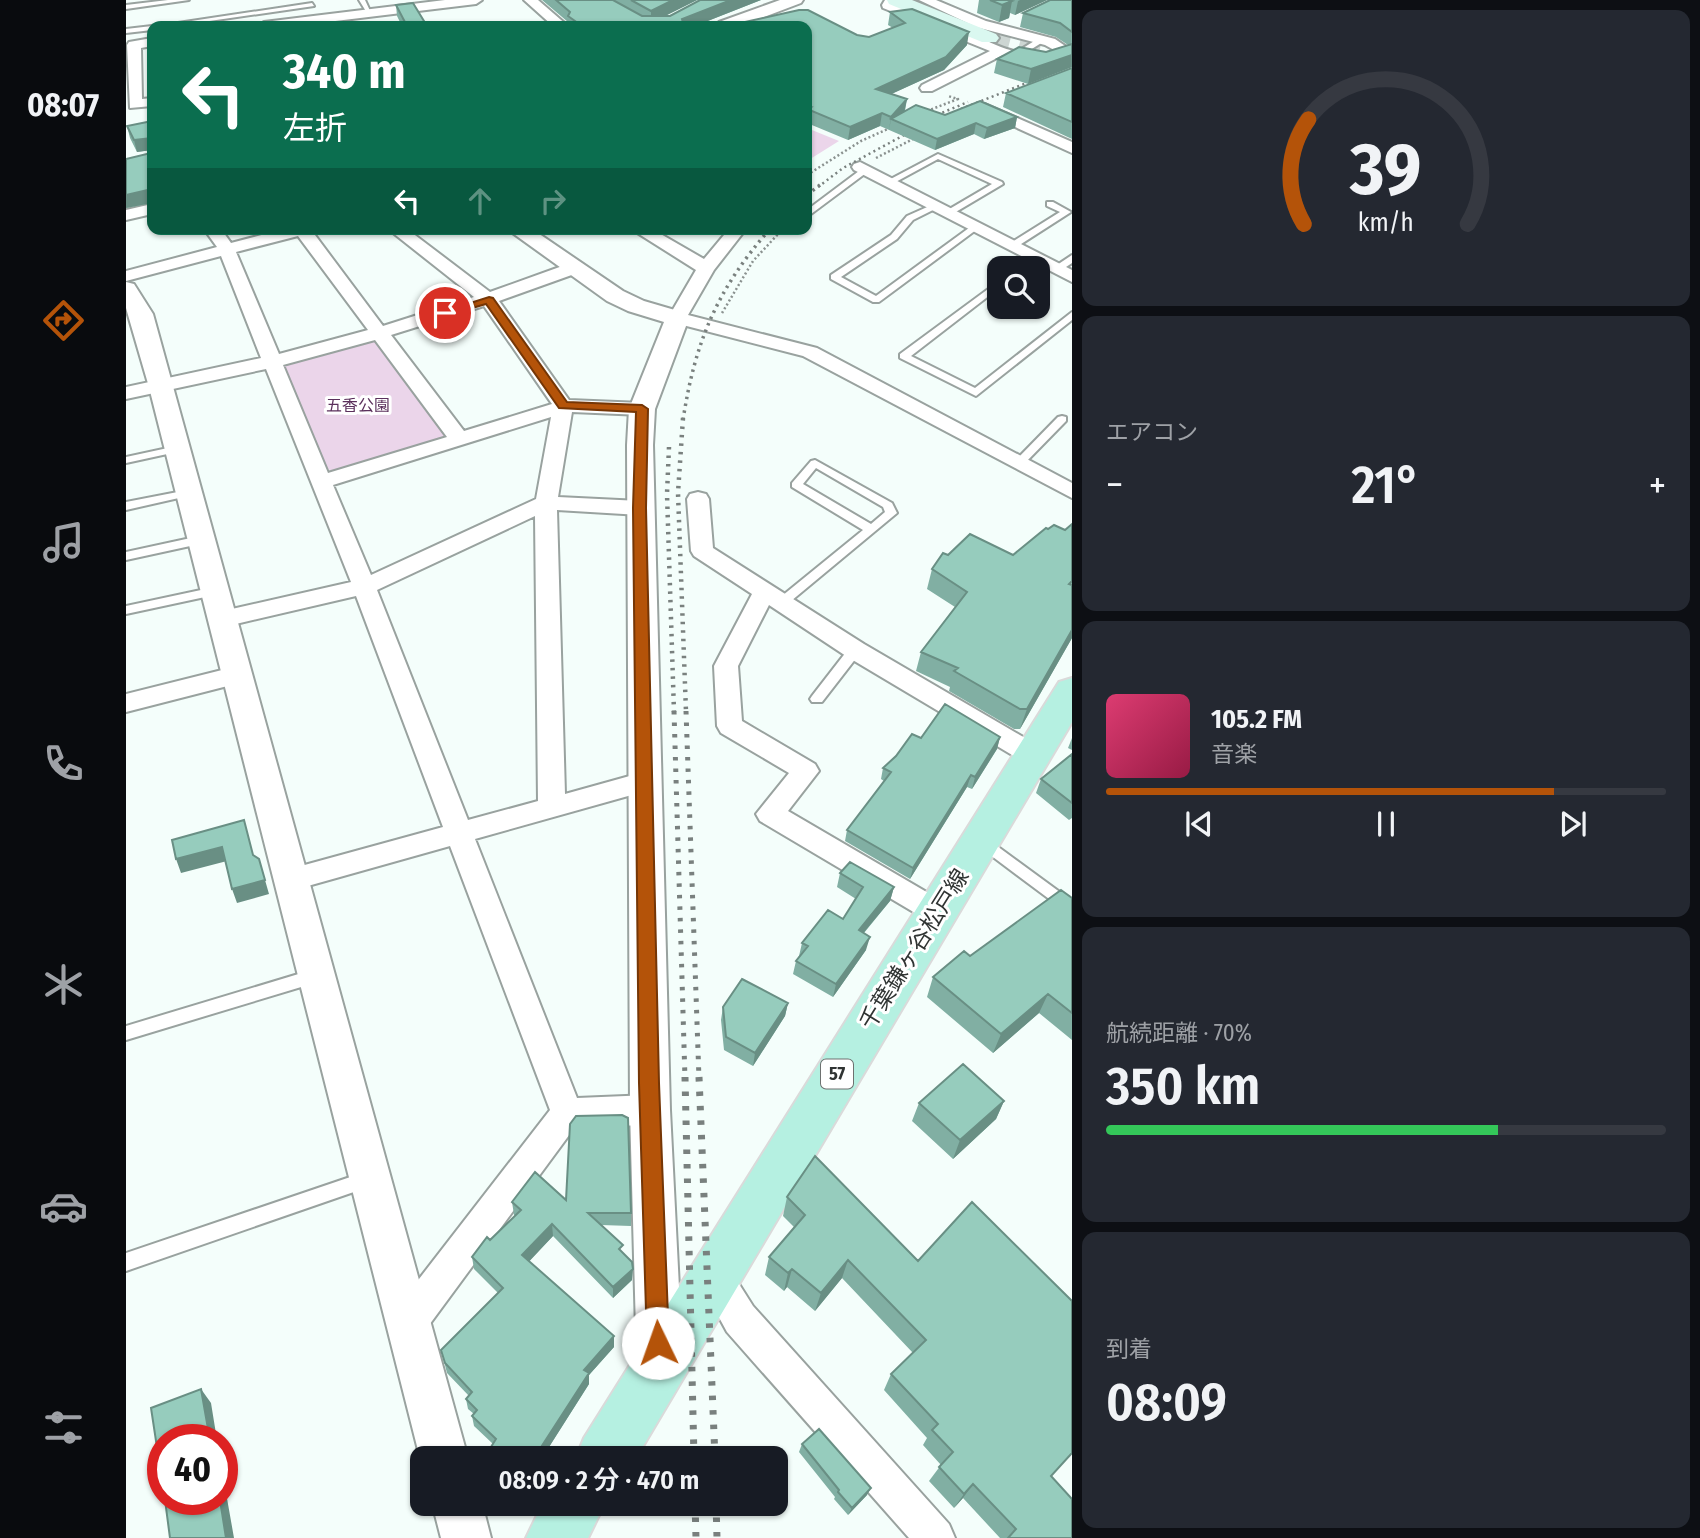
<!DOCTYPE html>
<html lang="ja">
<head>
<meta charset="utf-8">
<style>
  :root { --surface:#171b24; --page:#242831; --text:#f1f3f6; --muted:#9ea1a6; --line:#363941; --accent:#b45309 }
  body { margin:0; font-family:"Fira Sans Condensed","Noto Sans JP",sans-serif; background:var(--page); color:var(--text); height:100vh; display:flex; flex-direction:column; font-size:26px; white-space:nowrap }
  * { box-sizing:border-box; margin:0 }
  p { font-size:23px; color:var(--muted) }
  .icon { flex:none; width:38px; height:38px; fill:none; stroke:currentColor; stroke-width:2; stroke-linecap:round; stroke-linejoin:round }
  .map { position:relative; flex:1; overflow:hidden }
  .details { display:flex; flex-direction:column; gap:10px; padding:10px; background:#0d0f14; width:628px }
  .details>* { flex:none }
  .hud { position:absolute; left:21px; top:21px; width:665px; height:214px; border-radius:14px; box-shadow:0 2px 5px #0004; background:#0b6e4f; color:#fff; overflow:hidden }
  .buttons { position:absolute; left:861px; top:256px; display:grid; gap:14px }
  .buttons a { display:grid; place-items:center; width:63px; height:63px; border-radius:14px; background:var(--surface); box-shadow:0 2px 5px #0004; font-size:35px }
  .speed { position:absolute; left:21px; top:1424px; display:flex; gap:14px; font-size:35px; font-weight:700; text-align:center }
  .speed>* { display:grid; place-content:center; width:91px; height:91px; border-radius:50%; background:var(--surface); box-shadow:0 2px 5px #0004; line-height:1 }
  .speed .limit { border:10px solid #d22; background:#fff; color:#111 }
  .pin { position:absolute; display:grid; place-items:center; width:60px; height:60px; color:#fff; margin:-30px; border:4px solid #fff; border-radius:50%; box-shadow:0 2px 7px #0007 }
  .me { position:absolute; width:77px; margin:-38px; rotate:357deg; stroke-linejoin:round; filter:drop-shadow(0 0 5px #0008) }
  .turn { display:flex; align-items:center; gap:24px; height:147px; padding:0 21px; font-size:32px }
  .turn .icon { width:91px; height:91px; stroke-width:2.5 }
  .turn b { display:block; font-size:49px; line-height:60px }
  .lanes { display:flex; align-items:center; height:66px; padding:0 21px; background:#0003; justify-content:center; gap:35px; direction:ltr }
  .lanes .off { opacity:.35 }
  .big { font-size:52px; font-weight:600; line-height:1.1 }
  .details .card { flex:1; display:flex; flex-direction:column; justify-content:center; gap:10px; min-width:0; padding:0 24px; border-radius:14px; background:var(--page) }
  .details .dial { align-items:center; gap:0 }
  .dial svg { height:182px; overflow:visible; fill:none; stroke:var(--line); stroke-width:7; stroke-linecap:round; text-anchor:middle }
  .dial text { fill:var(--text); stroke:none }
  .song { display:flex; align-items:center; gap:21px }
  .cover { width:84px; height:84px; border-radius:10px; background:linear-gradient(135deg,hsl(340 70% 55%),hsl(340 70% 35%)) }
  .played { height:7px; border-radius:4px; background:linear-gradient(90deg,var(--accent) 80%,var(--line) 80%) }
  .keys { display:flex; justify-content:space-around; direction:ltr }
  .heat { display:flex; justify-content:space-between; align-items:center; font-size:38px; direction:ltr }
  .charge { height:10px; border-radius:5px; background:linear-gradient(90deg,#34c759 70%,var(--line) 0) }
  .trip { position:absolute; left:284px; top:1446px; width:378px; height:70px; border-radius:14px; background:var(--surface); box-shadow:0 2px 5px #0004; font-weight:600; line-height:70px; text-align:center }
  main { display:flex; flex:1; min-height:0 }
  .dock { display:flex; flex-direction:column; width:126px; justify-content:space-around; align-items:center; background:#090b0e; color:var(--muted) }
  .dock .icon { width:49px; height:49px }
  .dock .current { color:var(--accent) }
  .dock b { font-size:32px; color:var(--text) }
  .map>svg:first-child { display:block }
</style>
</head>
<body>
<main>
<nav class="dock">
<b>08:07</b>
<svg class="icon current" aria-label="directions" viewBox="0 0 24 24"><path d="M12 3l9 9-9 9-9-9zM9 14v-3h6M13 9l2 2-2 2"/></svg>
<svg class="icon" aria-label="music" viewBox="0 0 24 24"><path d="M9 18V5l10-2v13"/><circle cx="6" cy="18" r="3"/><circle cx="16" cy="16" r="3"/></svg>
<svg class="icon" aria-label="phone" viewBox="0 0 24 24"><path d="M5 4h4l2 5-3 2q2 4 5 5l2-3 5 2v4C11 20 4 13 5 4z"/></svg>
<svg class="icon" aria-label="climate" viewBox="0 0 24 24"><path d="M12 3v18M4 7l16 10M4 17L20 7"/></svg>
<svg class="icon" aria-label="car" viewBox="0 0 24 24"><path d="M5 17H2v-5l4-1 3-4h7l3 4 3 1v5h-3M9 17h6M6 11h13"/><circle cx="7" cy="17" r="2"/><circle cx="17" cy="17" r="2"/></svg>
<svg class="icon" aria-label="filters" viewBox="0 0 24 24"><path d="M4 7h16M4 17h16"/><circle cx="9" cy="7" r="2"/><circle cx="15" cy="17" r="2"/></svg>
</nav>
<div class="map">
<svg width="946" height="1538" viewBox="0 0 946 1538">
  <rect width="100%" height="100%" fill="#f4fefb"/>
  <path fill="#ebd5ea" d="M681 128 713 141 681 161Z
    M244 338 252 340 322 437 209 471 200 469 156 366 163 360Z"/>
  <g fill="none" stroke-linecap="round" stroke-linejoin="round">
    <path stroke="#cdd6d3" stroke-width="21" stroke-dasharray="21 10" stroke-linecap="butt" d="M863 38 946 60"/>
    <g stroke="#99a29f" stroke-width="4">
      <path id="service" d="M42 0H63L0 9V5Z
        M233 0H239L245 13H241Z
        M186 3 188 6 49 26H32Z
        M26 26V30L0 33V29Z
        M913 38 920 40 893 57 886 55Z
        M812 154 876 182 877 184 823 216 819 213 820 211 866 184 812 159 766 184 759 182Z
        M737 168 744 170 681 217V210Z
        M921 202H927L945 212 889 248H883V244L934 212 921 206Z
        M808 204 815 206 787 220 771 239 715 277 750 296 847 225 854 227 753 302H747L705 279V275L765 235 781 216Z
        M670 229 665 233 661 230V229Z
        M905 255 913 257 900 268H890Z
        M946 255V263L934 271H928V267Z
        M873 281V288L785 356 849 388 946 312V320L850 396 774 358V354Z
        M936 416 940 417V421L897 465H889V461L932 417Z
        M51 446 55 447V451L0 463V457Z
        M689 460 766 503 771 513 659 606H651L649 603 651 600 737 530 666 487V483L685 461ZM690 468 757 507 759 512 745 524 677 484Z
        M62 490 68 493 66 495 0 510V502Z
        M74 536 80 540 78 543 0 560V552Z
        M89 587 95 591 93 594 0 614V606Z
        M729 646 734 647 735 650 734 653 696 702H686L684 699 686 696 724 647Z
        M856 835 946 901V916L851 845 849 841 851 837Z
        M189 969 195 971 197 976 195 981 0 1040V1026Z
        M242 1171 248 1173 251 1179 248 1185 0 1271V1253Z"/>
    </g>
    <g stroke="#99a29f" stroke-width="4">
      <path id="minor" d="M319 0H356L350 4 168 26H131L138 22Z
        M398 0H412L442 26H427Z
        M759 0H771L769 3 850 34C871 49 905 59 930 51L919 45 850 27 793 0H810L860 21 929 39 945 50 942 56 916 64 877 55 806 91H796L794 88 796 85 864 51 757 8 756 5Z
        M26 38V46L15 48 16 99 26 98V106L4 108 1 45 3 42Z
        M859 104 946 142V153L854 111 852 108 854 105Z
        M734 162 946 270V282L728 170 726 167 728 164Z
        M26 204V214L0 220V210Z
        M78 229H95L105 243 158 229H187L186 231 257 326 348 297 262 229H281L364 292 442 264H454L457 268 454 272 373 301 443 400 516 403 523 405 526 409 523 413 516 415 446 412 432 497 514 501 522 503 525 508 522 513 514 515 431 510 439 794 518 772 527 775 531 782 527 789 349 839 451 1098 524 1095 535 1100 540 1110 535 1120 524 1125 449 1127 295 1336 282 1341 269 1336 264 1323 269 1310 424 1110 324 846 164 891 154 888 150 880 154 872 164 869 317 827 230 596 97 627 89 625 85 619 89 613 97 611 225 582 140 369 0 399V387L135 358 95 256 0 281V271L91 247ZM172 236 242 330 153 354 110 252ZM358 306 426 404 338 431 265 335ZM249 340 321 437 202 473 157 365ZM425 417 410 499 245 575 207 485ZM409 516 412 801 342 820 251 590Z
        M505 229H526L578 259 603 229H620L588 270 562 315 691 348 946 483V498L677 356 545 322 542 318 570 270Z
        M572 492 580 494 583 499 587 548 738 644 916 748 920 755 916 762 907 765 898 762 720 656 643 605 612 666 616 721 689 764 693 771 662 811 821 904 825 912 821 920 811 924 801 920 634 821 630 814 663 773 595 733 591 726 588 666 626 594 568 556 565 551 561 499 564 494Z
        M112 666 121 669 124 675 121 681 0 712V694Z
        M589 1260 601 1265 627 1306 823 1524 829 1538H783L601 1332 571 1277 577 1265Z"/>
    </g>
    <g stroke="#99a29f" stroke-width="4">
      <path id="tertiary" d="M654 0H677L675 3 614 26H591L593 22Z
        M381 229H406L497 291 518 301 559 313 563 318 529 409 527 445 544 1110 557 1367 550 1383 534 1390 518 1383 511 1367 504 1110 501 445 503 409 538 322 502 311 481 301Z
        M0 282 8 284 27 314 342 1458H296V1463L294 1458 23 387 0 308Z
        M306 1503H356L365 1538H315Z"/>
    </g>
    <g stroke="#99a29f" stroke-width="4">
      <path id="secondary" d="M761 0H786L870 34 873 38 870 42H856L763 4Z"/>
    </g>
    <g stroke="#dadada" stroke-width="4">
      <path id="primary" d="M946 678V722L510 1458H450L458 1438 933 682Z
        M417 1503H479L462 1538H400Z"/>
    </g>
    <path stroke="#8b9290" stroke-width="2.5" stroke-dasharray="2 2.5" stroke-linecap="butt" d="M801 111 832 99 822 96
      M750 158 789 138
      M681 175 735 141 764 128
      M596 313 627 261 654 232"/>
    <use href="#service" fill="#fff" fill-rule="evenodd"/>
    <use href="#minor" fill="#fff" fill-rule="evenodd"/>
    <use href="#tertiary" fill="#fff" fill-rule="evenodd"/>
    <use href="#secondary" fill="#daf8f0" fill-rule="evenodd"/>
    <use href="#primary" fill="#b5f0e1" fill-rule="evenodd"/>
    <path stroke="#79807e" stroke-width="2.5" stroke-dasharray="2 3.5" stroke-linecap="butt" d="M835 109 946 65
      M796 121 842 102
      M692 187 717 168 793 127"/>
    <path stroke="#79807e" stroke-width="3.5" stroke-dasharray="2.5 4.5" stroke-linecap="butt" d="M681 195 694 185
      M557 420C569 342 591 289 644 229"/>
    <path stroke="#79807e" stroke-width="4.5" stroke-dasharray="2.5 6" stroke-linecap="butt" d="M557 418 552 493 560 712
      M543 447 541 494 548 712"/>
    <path stroke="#79807e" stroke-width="5" stroke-dasharray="3.5 8" stroke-linecap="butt" d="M548 711 559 1079
      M560 711 573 1079"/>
    <path stroke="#79807e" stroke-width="7" stroke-dasharray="4.5 10" stroke-linecap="butt" d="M559 1077 568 1458
      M573 1077 589 1458
      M569 1503 570 1538
      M590 1503 591 1538"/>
  </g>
  <path fill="#81afa3" d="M416 0H571L539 16H544L574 0H635L569 26H442V22Z
    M853 0H921L889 15 884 13 883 18 873 22 851 13Z
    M946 0V67L902 84 868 73 871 59 920 52 942 45 930 37 894 27 897 13Z
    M270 5 301 26H276L271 16Z
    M764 12 841 45 818 70 765 94 781 99 779 111 819 115 891 117 889 128 858 139 848 134 809 150 754 126 722 140 681 123V26L743 37 767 28 762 25Z
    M946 68V139L877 107 880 93Z
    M26 121V203L0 208 25 153V150L11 152 4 138 1 126Z
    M946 524V638L894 729H888L823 691 824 687 790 671 795 652 829 607 801 589 806 569 822 555H887L922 529 939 530Z
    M874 737 871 749 846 789 841 787 784 879 719 841 721 830 758 781 755 779 757 768 770 756 795 738Z
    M946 738V750L942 748Z
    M946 754V818L943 820 910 793 915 779Z
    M714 873 768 887 764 901 738 933 740 950 707 997 667 974 670 961 673 956 676 943 717 919 730 899 711 887Z
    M946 898V1040L913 1013 867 1053 801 997 807 977Z
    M662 1003 659 1016 627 1066 598 1050 595 1020 597 1007Z
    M878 1101 870 1119 827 1159 786 1121 793 1103Z
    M689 1156 925 1476 946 1538H874L837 1498 828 1508 803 1481 815 1465 797 1445 801 1438 758 1390 765 1374 787 1353 716 1278 689 1311 661 1287 658 1291 639 1275 643 1257 668 1227 657 1216 661 1197Z
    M440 1200 505 1213V1226L475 1225 496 1252 506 1280 487 1298 427 1236 403 1261 488 1347 463 1375V1384L416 1458H358L367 1444 348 1426 346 1416 348 1414 342 1409 340 1399 343 1396 321 1373 318 1361 372 1293 348 1269 346 1257 389 1216 388 1215 386 1202Z
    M676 1444 741 1495 722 1515 708 1499 709 1497 673 1452Z
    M365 1503H386L379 1515Z"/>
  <path fill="#698f84" d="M547 0H571L525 23V11Z
    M605 0H635L569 26H556V19Z
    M894 0H921L889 15 892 1Z
    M886 1 883 18 873 22 876 5Z
    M843 32 841 45 818 70 748 102 750 89Z
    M946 55V67L902 84 905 69Z
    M781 99 778 113 765 119 763 130 765 117Z
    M756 113 754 126 722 140 724 127Z
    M891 117 889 128 858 139 861 128Z
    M850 123 848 134 809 150 811 139Z
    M25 138 26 150 11 152 8 140Z
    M26 189V203L0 208V195Z
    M946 630V638L894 729 901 709Z
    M874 737 871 749 846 789 849 777Z
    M845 775 841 787 784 879 787 868Z
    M96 847 101 861 55 873 50 859Z
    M133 859 143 894 111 903 106 889Z
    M768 887 764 901 729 943 733 930Z
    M744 937 740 950 707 997 710 984Z
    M922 994 913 1013 867 1053 875 1034Z
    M662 1003 659 1016 627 1066 629 1053Z
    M878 1101 870 1119 827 1159 834 1140Z
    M426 1224 427 1236 398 1267 396 1255Z
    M722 1260 716 1278 689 1311 695 1293Z
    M507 1269 506 1280 487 1298V1287Z
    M666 1269 661 1287 658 1291 662 1273Z
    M488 1336V1347L463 1375V1384L416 1458H408L458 1370Z
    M75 1389 85 1403 91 1440H84Z
    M96 1470 108 1538H100L94 1500H96Z
    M847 1484 837 1498 828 1508 838 1494Z
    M745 1488 741 1495 722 1515 726 1508Z
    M379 1503H386L379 1515 377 1506Z"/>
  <path fill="#96ccbd" stroke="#698f84" stroke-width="2" d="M430 0H487L516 16H544L574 0H605L556 19 558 26H456L442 16 444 12Z
    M505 0H547L525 11Z
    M864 0H882L886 1 876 5Z
    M924 0H946V32L934 23 897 13Z
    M287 3 301 26H281L270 5Z
    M786 9 843 32 820 57 750 89 781 99 765 117 756 113 724 127 681 109 685 107 681 106V26H601L673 10H682L731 35 743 37 779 23 764 12Z
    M946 44V55L905 69 871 59 893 47 920 52Z
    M946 68V122L880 93Z
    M854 101 891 117 861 128 850 123 811 139 765 119 790 105 819 115Z
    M26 121V189L0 195V159L25 153V138L8 140 1 126Z
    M946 524V581L943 584 946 585V630L901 709H894L828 671 832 668 795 652 841 592 806 569 817 553 822 555 844 534 887 555 920 528 922 529 928 525 939 530Z
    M819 704 874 737 849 777 845 775 787 868 721 830 765 772 757 768 770 756 786 734 795 738Z
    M946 754V803L915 779Z
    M118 820 127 855 133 859 139 880 106 889 96 847 50 859 46 840Z
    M724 862 768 887 733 930 744 937 710 984 670 961 682 946 676 943 702 910 717 919 737 887 714 873Z
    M935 890 946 898V1013L922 994 875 1034 807 977 838 951 844 956Z
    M616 979 662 1003 629 1053 600 1037 597 1007Z
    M837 1064 878 1101 834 1140 793 1103Z
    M496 1115 502 1118 505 1213H462L497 1245 493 1249 506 1262 507 1269 487 1287 426 1224 396 1255 488 1336 458 1370 463 1373 408 1458H358L370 1439 346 1416 351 1410 340 1399 346 1392 319 1363 315 1350 377 1288 346 1257 361 1237 364 1240 395 1210 386 1202 409 1172 440 1200 444 1124 450 1116Z
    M689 1156 792 1261 846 1202 946 1301V1453L925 1476 946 1499V1538H882L890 1529 847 1484 838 1494 813 1467 827 1452 806 1430 812 1424 765 1374 800 1340 722 1260 695 1293 666 1269 662 1273 643 1257 679 1215 661 1197Z
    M75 1389 84 1440H37V1487L25 1408Z
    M693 1429 745 1488 726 1508 712 1492 713 1490 676 1444Z
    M39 1500H94L100 1538H44Z"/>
  <path fill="#b45309" stroke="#753606" stroke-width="2" d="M363 297 367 298 441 402 516 405 522 409 520 508 533 1083 543 1343 540 1351 532 1354 524 1351 521 1343 513 1083 507 508 510 412 433 408 360 304 319 316 313 313Z"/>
  <g text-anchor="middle" stroke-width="6" stroke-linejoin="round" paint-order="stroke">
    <g font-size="16" fill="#5b305c" stroke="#fff">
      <text x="232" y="411">五香公園</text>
    </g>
    <rect fill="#fff" stroke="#6e7170" stroke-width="2" x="695" y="1059.5" width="32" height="29" rx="5"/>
    <g font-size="18" font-weight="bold" fill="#303433">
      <text x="711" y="1080">57</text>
    </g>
    <g font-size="23" fill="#303433" stroke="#fff">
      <text transform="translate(788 949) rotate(-58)" y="8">千葉鎌ヶ谷松戸線</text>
    </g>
  </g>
</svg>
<div class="buttons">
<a><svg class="icon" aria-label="search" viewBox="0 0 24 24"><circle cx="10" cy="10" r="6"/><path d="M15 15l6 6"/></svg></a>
</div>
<div class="speed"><div class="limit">40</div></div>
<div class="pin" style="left:319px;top:313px;background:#d93025"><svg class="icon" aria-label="arrive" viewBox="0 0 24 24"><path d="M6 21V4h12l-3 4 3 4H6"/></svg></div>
<svg class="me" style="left:532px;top:1343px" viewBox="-20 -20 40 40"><circle r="19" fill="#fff"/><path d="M0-13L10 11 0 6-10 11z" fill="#b45309"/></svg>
<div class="trip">08:09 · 2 分 · 470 m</div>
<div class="hud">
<div class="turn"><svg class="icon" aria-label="left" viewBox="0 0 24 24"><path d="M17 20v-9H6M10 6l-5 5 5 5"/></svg><div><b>340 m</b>左折</div></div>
<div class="lanes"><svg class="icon" aria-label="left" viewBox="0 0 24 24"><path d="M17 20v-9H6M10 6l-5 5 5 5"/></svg><svg class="icon off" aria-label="ahead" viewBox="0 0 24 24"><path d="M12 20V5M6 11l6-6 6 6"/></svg><svg class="icon off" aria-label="right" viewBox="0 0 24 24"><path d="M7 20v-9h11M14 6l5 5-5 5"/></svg></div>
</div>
</div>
<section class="details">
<div class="card dial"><svg viewBox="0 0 100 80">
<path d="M14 69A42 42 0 1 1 86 69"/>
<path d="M14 69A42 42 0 0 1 16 23" stroke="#b45309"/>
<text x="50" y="56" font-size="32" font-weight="700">39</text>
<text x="50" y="72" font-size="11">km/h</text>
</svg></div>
<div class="card"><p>エアコン</p>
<div class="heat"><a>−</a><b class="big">21°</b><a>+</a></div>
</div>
<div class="card">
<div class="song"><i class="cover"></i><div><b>105.2 FM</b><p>音楽</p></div></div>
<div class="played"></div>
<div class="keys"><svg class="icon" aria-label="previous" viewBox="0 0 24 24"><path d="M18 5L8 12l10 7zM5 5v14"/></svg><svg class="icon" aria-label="pause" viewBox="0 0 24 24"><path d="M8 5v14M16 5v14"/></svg><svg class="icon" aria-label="next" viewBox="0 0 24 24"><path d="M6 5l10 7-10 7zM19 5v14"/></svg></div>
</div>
<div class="card"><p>航続距離 · 70%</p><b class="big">350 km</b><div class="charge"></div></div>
<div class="card"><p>到着</p><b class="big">08:09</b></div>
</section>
</main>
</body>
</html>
